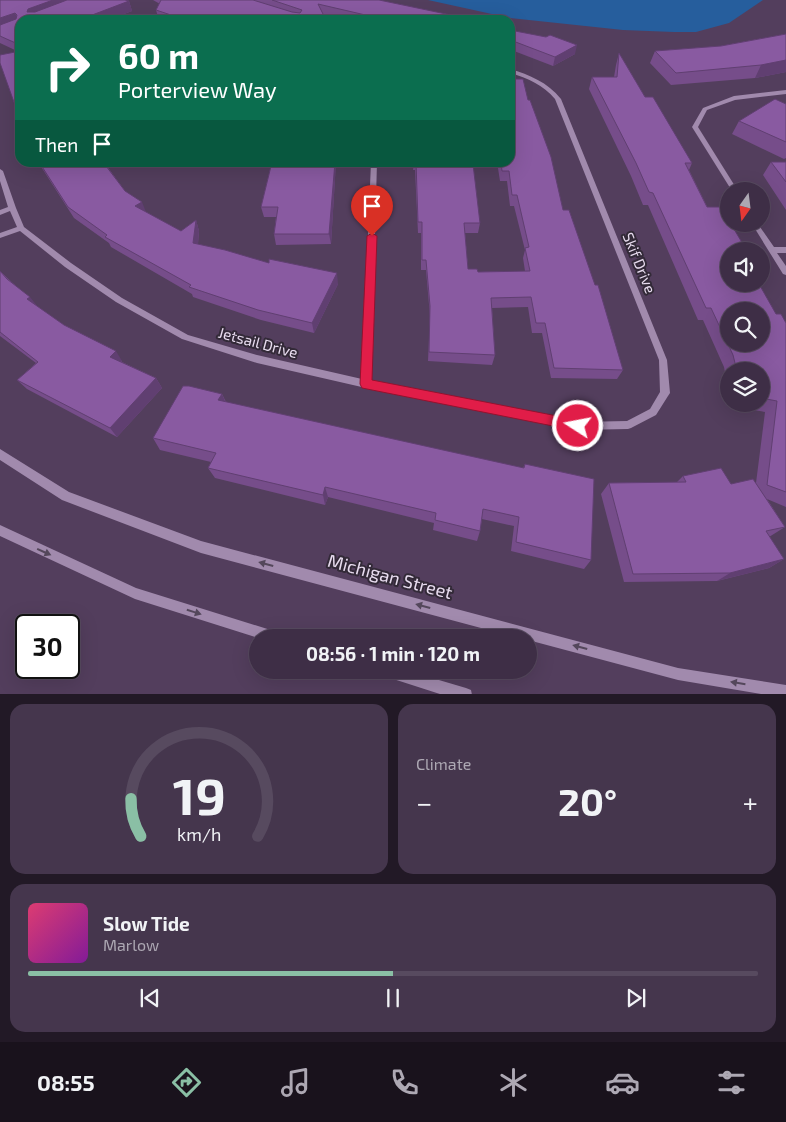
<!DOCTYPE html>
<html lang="en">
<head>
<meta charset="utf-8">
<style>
  :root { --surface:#3e2e46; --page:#45364d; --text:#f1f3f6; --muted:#ada8b3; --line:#574a5f; --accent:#8abfa5 }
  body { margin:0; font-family:"Exo 2",sans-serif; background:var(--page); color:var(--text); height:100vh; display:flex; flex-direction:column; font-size:19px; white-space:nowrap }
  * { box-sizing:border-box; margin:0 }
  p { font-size:16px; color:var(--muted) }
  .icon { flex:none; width:28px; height:28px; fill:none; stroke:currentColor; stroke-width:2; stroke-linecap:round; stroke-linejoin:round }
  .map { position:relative; height:694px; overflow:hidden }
  .side { display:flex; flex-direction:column; gap:10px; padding:10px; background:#221926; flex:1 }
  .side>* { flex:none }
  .hud { position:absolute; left:15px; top:15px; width:500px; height:152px; border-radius:15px; box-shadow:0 5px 20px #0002,0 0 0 1px var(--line); background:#0b6e4f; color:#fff; overflow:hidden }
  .needle { width:32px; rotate:194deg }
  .fabs { position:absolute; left:720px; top:182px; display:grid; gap:10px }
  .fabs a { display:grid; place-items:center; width:50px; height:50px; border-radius:50%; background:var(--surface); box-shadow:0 5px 20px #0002,0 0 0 1px var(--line); font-size:25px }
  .speed { position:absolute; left:15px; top:614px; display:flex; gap:10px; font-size:25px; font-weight:700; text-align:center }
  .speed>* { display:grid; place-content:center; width:65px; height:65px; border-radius:50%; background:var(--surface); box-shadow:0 5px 20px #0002,0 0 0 1px var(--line); line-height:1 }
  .speed .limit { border:2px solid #111; border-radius:8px; background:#fff; color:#111 }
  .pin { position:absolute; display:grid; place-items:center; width:42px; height:42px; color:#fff; margin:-51px -21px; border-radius:50% 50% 50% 0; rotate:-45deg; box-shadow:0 0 5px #0007 }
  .pin .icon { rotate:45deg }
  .me { position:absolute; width:55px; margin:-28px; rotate:281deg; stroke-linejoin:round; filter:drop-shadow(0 0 4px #0008) }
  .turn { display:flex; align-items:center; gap:18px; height:105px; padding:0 20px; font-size:22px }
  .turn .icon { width:65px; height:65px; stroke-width:2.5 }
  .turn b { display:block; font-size:35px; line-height:42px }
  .then { display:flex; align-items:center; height:48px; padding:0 20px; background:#0003; gap:10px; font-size:19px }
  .big { font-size:38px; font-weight:700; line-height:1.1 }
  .side .card { flex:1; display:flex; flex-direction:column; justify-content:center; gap:8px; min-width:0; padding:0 18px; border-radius:15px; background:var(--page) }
  .side .dial { align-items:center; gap:0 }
  .dial svg { height:130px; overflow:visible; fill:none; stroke:var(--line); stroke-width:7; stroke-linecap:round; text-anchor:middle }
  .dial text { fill:var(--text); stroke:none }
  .song { display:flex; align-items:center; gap:15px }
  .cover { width:60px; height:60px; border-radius:8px; background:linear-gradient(135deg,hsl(340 70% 55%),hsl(290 70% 35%)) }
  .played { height:5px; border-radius:2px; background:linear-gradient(90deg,var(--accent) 50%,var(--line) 50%) }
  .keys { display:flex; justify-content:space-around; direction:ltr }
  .heat { display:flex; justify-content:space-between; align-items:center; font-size:28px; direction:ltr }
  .side .tiles { flex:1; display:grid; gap:10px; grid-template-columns:1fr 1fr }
  .card:last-child { grid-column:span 2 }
  .trip { position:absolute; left:249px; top:629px; width:288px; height:50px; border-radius:25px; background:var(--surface); box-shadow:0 5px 20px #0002,0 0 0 1px var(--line); font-weight:700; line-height:50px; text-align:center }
  .menu { display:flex; height:80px; justify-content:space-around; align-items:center; background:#19121c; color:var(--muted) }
  .menu .icon { width:35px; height:35px }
  .menu .active { color:var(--accent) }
  .menu b { font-size:22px; color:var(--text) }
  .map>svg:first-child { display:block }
</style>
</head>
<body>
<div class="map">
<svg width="786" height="695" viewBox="0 0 786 695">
  <rect width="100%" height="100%" fill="#533e5d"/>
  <path fill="#265e9d" d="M428 0H763L729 23 696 32H674L623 30 510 18Z"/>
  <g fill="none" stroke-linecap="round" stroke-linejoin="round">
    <path fill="#a18aad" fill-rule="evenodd" d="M510 69C530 75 547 82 561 99L667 360 670 393 668 396 656 415 631 428 628 429 578 430 366 388 257 363 182 339 116 302 65 267 20 231 0 238V233L17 227 10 211 0 215V210L8 207 0 181V169L3 171 16 208 24 227 71 263 122 298 188 335 257 355 362 379 371 162H377L371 381 578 422 627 421 650 409 660 392 659 360 555 99C543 85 528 78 510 73Z
      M786 90V94L735 100 707 110 698 127 738 191H732L692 127 703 108 734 96Z
      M752 224H758L774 247H786V253H777L786 266V275L783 274Z
      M0 449 69 492 201 541 678 668 786 685V695H767L678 680 528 640V638H518L201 553 62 500 0 460Z
      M0 525 136 588 277 632 281 634 283 638H258L135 599 0 536Z
      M378 670H405L466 688 471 690 472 695H443L384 676 380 674Z"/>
  </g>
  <path fill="#764d8a" d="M0 0 129 1 132 11 108 20H20V119L17 51 0 43Z
    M153 0H379L451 20H348L323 14 326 20H159L156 10 160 4Z
    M510 30 575 54 553 66 514 51 513 58 510 57Z
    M786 34V72L755 78 671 85 650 63 655 51 721 46Z
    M619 53 645 97 692 163 689 170 729 251 776 314 786 323V507L767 499 785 527 769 537 784 559 769 568 717 581 624 582 601 494 609 483 677 482 683 476 731 484 756 483 765 412 731 406V404H761V371H729V393L724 367 703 320H698L648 205H643L631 176 589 89 592 77H614L616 65Z
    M528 100 563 210 623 370 617 379 551 378 542 333H532L528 307 492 308 495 355 492 365 428 361 430 316 426 270H421V233H418L415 170H413L414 162H463L480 223 478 233H465L468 269 478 272 525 271 523 258 525 250 514 206H510L507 181H500L497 162H510Z
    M786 104V158L784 159 732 134 739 121Z
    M38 162H104L125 191 146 212 181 231 196 220 199 231 198 244 269 263 338 284 314 333 261 320 193 297 192 294 111 247 109 243 74 218Z
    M272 162H336L331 244 276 245 274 234 276 217H264L261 207Z
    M771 162H786V210L763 175Z
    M0 271 38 307 64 325 122 361V362L156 378 162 388 117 437 27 389 17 380 36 363 0 336Z
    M222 394 226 402 523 468 525 464 591 560 584 569 511 551 514 526 482 519 480 531 477 541 433 530 434 523 328 497 325 505 215 478 208 468 211 462 160 450 153 438Z"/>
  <path fill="#603f71" d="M53 0H82L32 18 27 12 28 9Z
    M129 1 132 11 108 20H79Z
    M15 13 19 22 0 29V18Z
    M577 45 575 54 553 66 555 57Z
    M786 60V72L755 78 761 65Z
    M335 162H336L331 244 329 234Z
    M142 202 146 212 135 206Z
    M196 220 199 231 197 253 193 243Z
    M337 273 338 284 314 333 312 323Z
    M30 297 38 307 27 299Z
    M116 351 122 361 117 367 110 357Z
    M156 378 162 388 117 437 110 428Z
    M222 394 227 406 218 400Z
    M325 487 328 497 325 505 323 495Z
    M784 559 769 568 717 581 730 573Z"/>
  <path fill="#895aa1" stroke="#603f71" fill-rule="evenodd" d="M0 0H53L28 9 27 12H35L67 0H125L129 1 79 20H20V45L0 36V25L16 19 17 15 15 13 0 18Z
    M161 0H253L292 12 300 13 302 10 272 0H379L451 15V20H387L318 4 326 20H186L156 10Z
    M510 30 546 37 550 35 577 45 555 57 513 41 515 49 510 48Z
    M786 34V60L761 65 676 73 655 51 721 46Z
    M20 51V119L0 63V55Z
    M619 53 645 97H653L692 163H685L707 207H721L729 220V224H731L747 251H729V284H759L776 314H781L786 323V492L767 485 777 401 761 398V371H737L733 355 711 308H706L653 193 649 192 636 163 592 77H617ZM729 311H761V344H729Z
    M510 79H523L528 100H530L551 157 563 210H569L595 285H598L623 370 554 368 545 323H536L531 297 491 298 495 355 429 352 430 306 426 260H422V222H418L416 162H463V164H473L480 223H464L468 269H477L478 272 530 271 525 248 529 247 517 195H512L509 171H502L501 162H510Z
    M775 99 786 104V142L739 121Z
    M39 162H103L125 191 142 202 135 206 181 231 196 220 193 243 225 250 269 263V259L337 273 312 323 258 310 189 287 191 285 105 237 107 235 68 207Z
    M272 162H335L329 234H274L278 207H261Z
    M771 162H786V182Z
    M0 271 7 279 30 297 27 299 64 325 116 351 110 357 156 378 110 428 17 380 38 362 0 332Z
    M183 386H189L222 394 218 400 524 468 525 464 594 479 591 560 516 542 519 517 483 509 480 531 435 520 436 513 325 487 323 495 208 468 216 453 153 438Z
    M721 468 731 484 753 479 785 527 766 531 784 559 730 573 633 574 609 483 686 482 683 476Z"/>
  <defs><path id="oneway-solid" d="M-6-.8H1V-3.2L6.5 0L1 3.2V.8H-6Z" transform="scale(1.25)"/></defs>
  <g fill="#54475b">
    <use href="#oneway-solid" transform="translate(44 552) rotate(24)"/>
    <use href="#oneway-solid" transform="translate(266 564) rotate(-165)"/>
    <use href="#oneway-solid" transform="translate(423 606) rotate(-165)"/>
    <use href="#oneway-solid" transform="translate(194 612) rotate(17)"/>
    <use href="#oneway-solid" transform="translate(580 647) rotate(-165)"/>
    <use href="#oneway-solid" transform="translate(738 683) rotate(-171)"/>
  </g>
  <path fill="#e11d48" stroke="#92132f" d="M372 233 377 236 372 380 578 420 582 422 584 426 582 430 578 431 362 388 360 384 367 236Z"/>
  <g text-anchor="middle" stroke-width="4" stroke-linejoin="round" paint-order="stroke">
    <g font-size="15" fill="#e8dcef" stroke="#332a38">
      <text transform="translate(639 263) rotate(68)" y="5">Skif Drive</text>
      <text transform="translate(258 343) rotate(15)" y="5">Jetsail Drive</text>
    </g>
    <g font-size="18" fill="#e8dcef" stroke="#332a38">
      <text transform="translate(390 577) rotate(15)" y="6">Michigan Street</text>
    </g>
  </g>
</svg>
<div class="fabs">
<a><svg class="needle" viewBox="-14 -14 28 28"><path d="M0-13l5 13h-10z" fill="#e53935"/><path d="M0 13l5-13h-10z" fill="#ada8b3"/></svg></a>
<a><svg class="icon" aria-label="sound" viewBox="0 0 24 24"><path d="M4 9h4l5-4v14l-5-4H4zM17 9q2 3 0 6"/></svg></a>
<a><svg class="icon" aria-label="search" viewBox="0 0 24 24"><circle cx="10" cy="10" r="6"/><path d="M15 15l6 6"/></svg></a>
<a><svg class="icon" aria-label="layers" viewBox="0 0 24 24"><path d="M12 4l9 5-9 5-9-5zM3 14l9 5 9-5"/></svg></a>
</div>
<div class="speed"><div class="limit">30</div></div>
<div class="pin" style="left:372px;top:236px;background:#d93025"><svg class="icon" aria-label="arrive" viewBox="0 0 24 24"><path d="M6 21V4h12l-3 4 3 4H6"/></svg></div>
<svg class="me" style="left:578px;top:426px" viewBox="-20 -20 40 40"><circle r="17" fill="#e11d48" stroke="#fff" stroke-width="3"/><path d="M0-11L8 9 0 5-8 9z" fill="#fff"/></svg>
<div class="trip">08:56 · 1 min · 120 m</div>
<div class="hud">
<div class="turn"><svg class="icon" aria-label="right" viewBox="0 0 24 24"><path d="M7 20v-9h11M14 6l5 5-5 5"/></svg><div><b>60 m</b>Porterview Way</div></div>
<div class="then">Then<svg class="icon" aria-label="arrive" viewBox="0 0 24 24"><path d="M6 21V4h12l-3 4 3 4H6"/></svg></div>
</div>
</div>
<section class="side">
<div class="tiles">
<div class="card dial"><svg viewBox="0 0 100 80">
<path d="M14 69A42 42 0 1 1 86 69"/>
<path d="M14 69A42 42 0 0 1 8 46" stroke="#8abfa5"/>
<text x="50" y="56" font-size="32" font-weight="700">19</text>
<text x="50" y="72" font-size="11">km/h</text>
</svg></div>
<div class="card"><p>Climate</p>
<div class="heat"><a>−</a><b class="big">20°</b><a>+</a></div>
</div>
<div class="card">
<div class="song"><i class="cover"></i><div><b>Slow Tide</b><p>Marlow</p></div></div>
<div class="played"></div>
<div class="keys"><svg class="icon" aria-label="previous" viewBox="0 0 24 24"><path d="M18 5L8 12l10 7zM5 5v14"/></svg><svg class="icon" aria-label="pause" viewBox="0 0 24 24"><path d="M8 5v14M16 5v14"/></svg><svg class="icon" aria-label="next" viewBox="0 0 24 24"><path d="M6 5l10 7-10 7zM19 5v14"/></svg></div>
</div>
</div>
</section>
<nav class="menu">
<b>08:55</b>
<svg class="icon active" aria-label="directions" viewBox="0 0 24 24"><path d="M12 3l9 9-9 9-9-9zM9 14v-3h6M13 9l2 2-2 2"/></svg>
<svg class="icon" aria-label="music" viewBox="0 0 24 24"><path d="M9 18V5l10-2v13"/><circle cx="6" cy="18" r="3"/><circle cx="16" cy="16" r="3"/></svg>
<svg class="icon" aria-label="phone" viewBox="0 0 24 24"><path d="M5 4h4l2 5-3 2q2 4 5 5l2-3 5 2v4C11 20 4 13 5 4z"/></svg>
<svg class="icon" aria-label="climate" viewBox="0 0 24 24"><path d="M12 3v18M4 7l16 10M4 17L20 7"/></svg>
<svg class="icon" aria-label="car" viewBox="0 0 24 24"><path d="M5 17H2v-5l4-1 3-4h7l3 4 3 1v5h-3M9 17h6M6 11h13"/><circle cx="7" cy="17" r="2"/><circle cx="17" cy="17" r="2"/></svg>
<svg class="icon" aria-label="filters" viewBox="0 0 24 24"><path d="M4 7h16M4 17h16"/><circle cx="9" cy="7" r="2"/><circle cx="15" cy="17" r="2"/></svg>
</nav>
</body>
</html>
